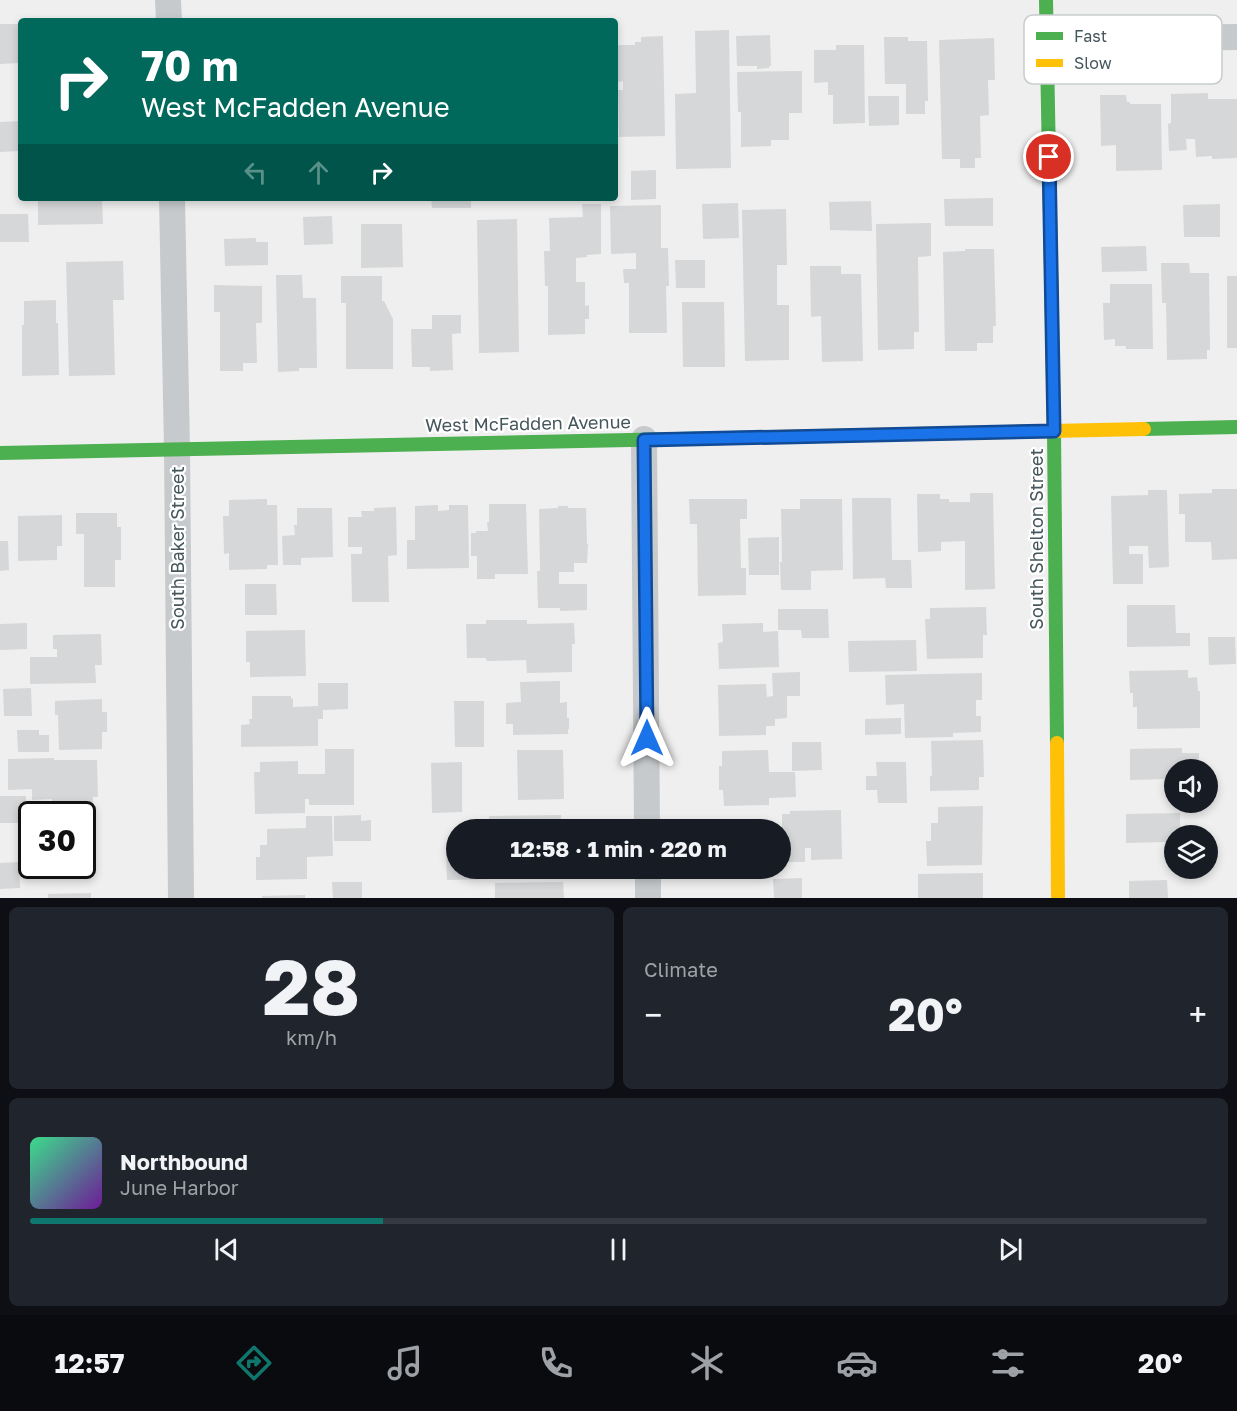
<!DOCTYPE html>
<html lang="en">
<head>
<meta charset="utf-8">
<style>
  :root { --surface:#171b24; --page:#20242c; --text:#f1f3f6; --muted:#9ea1a6; --line:#363941; --accent:#0f766e }
  body { margin:0; font-family:"Golos Text",sans-serif; background:var(--page); color:var(--text); height:100vh; display:flex; flex-direction:column; font-size:22px; white-space:nowrap }
  * { box-sizing:border-box; margin:0 }
  p { font-size:20px; color:var(--muted) }
  .icon { flex:none; width:33px; height:33px; fill:none; stroke:currentColor; stroke-width:2; stroke-linecap:round; stroke-linejoin:round }
  .map { position:relative; height:898px; overflow:hidden }
  .panel { display:flex; flex-direction:column; gap:9px; padding:9px; background:#0d0f14; flex:1 }
  .panel>* { flex:none }
  .hud { position:absolute; left:18px; top:18px; width:600px; height:183px; border-radius:6px; box-shadow:0 3px 9px #0003; background:#00695c; color:#fff; overflow:hidden }
  .fabs { position:absolute; left:1164px; top:759px; display:grid; gap:12px }
  .fabs a { display:grid; place-items:center; width:54px; height:54px; border-radius:50%; background:var(--surface); box-shadow:0 3px 9px #0003; font-size:30px }
  .speed { position:absolute; left:18px; top:801px; display:flex; gap:12px; font-size:30px; font-weight:700; text-align:center }
  .speed>* { display:grid; place-content:center; width:78px; height:78px; border-radius:50%; background:var(--surface); box-shadow:0 3px 9px #0003; line-height:1 }
  .speed .limit { border:3px solid #111; border-radius:9px; background:#fff; color:#111 }
  .pin { position:absolute; display:grid; place-items:center; width:51px; height:51px; color:#fff; margin:-26px; border:3px solid #fff; border-radius:50%; box-shadow:0 2px 6px #0007 }
  .me { position:absolute; width:66px; margin:-33px; rotate:0deg; stroke-linejoin:round; filter:drop-shadow(0 0 4px #0008) }
  .turn { display:flex; align-items:center; gap:21px; height:126px; padding:0 24px; font-size:27px }
  .turn .icon { width:78px; height:78px; stroke-width:2.5 }
  .turn b { display:block; font-size:42px; line-height:51px }
  .lanes { display:flex; align-items:center; height:57px; padding:0 24px; background:#0003; justify-content:center; gap:30px; direction:ltr }
  .lanes .off { opacity:.35 }
  .big { font-size:45px; font-weight:700; line-height:1.1 }
  .panel .widget { flex:1; display:flex; flex-direction:column; justify-content:center; gap:9px; min-width:0; padding:0 21px; border-radius:9px; background:var(--page) }
  .panel .dial { align-items:center; gap:0 }
  .dial b { font-size:78px; line-height:1 }
  .song { display:flex; align-items:center; gap:18px }
  .cover { width:72px; height:72px; border-radius:9px; background:linear-gradient(135deg,hsl(150 70% 55%),hsl(280 70% 35%)) }
  .played { height:6px; border-radius:3px; background:linear-gradient(90deg,var(--accent) 30%,var(--line) 30%) }
  .keys { display:flex; justify-content:space-around; direction:ltr }
  .heat { display:flex; justify-content:space-between; align-items:center; font-size:33px; direction:ltr }
  .panel .tiles { flex:1; display:grid; gap:9px; grid-template-columns:1fr 1fr }
  .widget:last-child { grid-column:span 2 }
  .trip { position:absolute; left:446px; top:819px; width:345px; height:60px; border-radius:30px; background:var(--surface); box-shadow:0 3px 9px #0003; font-weight:700; line-height:60px; text-align:center }
  .tabs { display:flex; height:96px; justify-content:space-around; align-items:center; background:#090b0e; color:var(--muted) }
  .tabs .icon { width:42px; height:42px }
  .tabs .active { color:var(--accent) }
  .tabs b { font-size:27px; color:var(--text) }
  .map>svg:first-child { display:block }
</style>
</head>
<body>
<div class="map">
<svg width="1237" height="898" viewBox="0 0 1237 898">
  <rect width="100%" height="100%" fill="#f0efef"/>
  <path fill="#d6d7d8" d="M0 24H18V34H21V51H18L19 63 0 64Z
    M729 30 731 168 676 169 675 94 696 93 695 31Z
    M770 35 771 66H769V68L757 69V66H737L736 36Z
    M663 36 665 136 619 137 618 90H623V81L618 82 617 45H635V42H641V37Z
    M884 37H908V41H927L928 101H925V114H906V84H885Z
    M994 38 995 80H988L989 115 980 116 981 158H975V168H960V159H942L939 40Z
    M836 45H864L865 123 833 124V95H828V82L814 83V50H836Z
    M802 71V113H789V140H771V146L741 147V112H738L737 72Z
    M1208 93V99H1237V158L1212 159V156L1196 157 1195 139H1186L1187 150 1169 151 1168 124 1171 123V94Z
    M1100 95H1126L1127 102H1130V104H1161L1162 170 1116 171V145L1101 146Z
    M868 96H899V125L869 126Z
    M21 121V151L0 152V122Z
    M656 170V199L631 200V171Z
    M38 198H102L103 224 38 225Z
    M431 198H471V208H432Z
    M993 198V226H945L944 199Z
    M871 201 872 231 830 230 829 202Z
    M738 203 739 238 703 239 702 204Z
    M582 204H601V254L587 255V257L576 258V282H585V306L589 305V319H585V334L548 335V286H545L544 251H550L549 218 583 217Z
    M1220 204V237H1184L1183 205Z
    M661 205V248H668L669 286H666L667 333H629V283H624L623 269H636V253L611 254 610 206Z
    M786 209 787 265H777V305H789V360L745 361 742 210Z
    M0 214H28L29 242H0Z
    M332 216 333 244 304 245 303 217Z
    M517 219 519 352 479 353 477 220Z
    M931 223V256L918 257 919 332H914V349L878 350 876 224Z
    M361 224H402L403 267 361 268Z
    M256 238V242H268V265L225 266 224 239Z
    M1146 246 1147 271 1102 272 1101 247Z
    M965 249H994L996 326H993V343H977V351H945L943 252 965 251Z
    M675 260H705V288H676Z
    M123 261 124 300H113L115 375 69 376 66 262Z
    M1161 263H1189L1190 273H1209L1210 350H1207V359L1167 360 1166 303H1162Z
    M810 266H841V274H861L863 361 822 362 821 316 811 317Z
    M276 275H302L303 298H316L317 368H299V371L278 372Z
    M341 276H382V301H384L393 319V369H346V303H341Z
    M1227 276H1237V348H1227Z
    M1110 284H1152L1153 349H1126V346H1115V339L1104 340 1103 303H1110Z
    M214 285 262 286V323H256L257 363H243V371H220V312H214Z
    M56 300V323H58L59 375 22 376V325H24V301Z
    M682 302H724L725 367H683Z
    M432 315H461V333L452 334 453 370 430 371V367H412L411 329H432Z
    M1212 489H1237V559L1212 560 1211 542H1185V514H1179V494L1212 493Z
    M1148 490H1167L1169 567 1149 568 1148 546H1129V554H1143V584H1113L1111 496 1148 495Z
    M970 493H993L995 589 965 590V541L941 542V551L918 552 917 494H940V499H949V502H970Z
    M852 498H891L892 560H911L912 588H886L885 578 853 579Z
    M267 499V505H277L278 565H267V569L229 570V553L224 554 223 516H229V500Z
    M689 499H747V519H740L741 568H746V595L698 596 697 524H690Z
    M800 499H842L843 570 811 571V590H781L780 562H782L781 509H800Z
    M489 504H526L528 574H495V579H477V556H471V533H476V531H488L487 522H489Z
    M438 505V511L449 510V505H468L469 568 407 569V540H415V506Z
    M558 506H568V508H586L587 544H588L587 563H574V572H559V584H587V610L560 611V608H538L537 571H540L539 509 558 508Z
    M396 507 397 555 388 556 389 602H352L351 554H362V547H348V517H362L361 511H374V508Z
    M297 508H332L333 557 301 558V565H283L282 536 295 535 294 525H297Z
    M76 513H117V527H121V560H115V587H84V534H76Z
    M62 515V546H57V560L18 561V516Z
    M779 537V575H749L748 538Z
    M0 541H8L9 570 0 571Z
    M245 584H276L277 615H245Z
    M1127 605H1175L1176 633H1190V646L1127 647Z
    M986 607 987 635H983V658L927 659 925 619H930V608Z
    M778 609H828L829 638H802L801 630H778Z
    M486 620H527V624L574 623 575 644H572V672L527 673 526 660 487 661 486 658H467L466 624H486Z
    M27 623V649L0 650V624Z
    M763 623V632L778 631 779 667 719 669 718 643 723 642 722 624Z
    M305 630 306 676 250 677V662H246V631Z
    M101 634 102 665H95L96 683 30 684V657H57V649H53V635Z
    M1208 637H1235L1236 664 1209 665Z
    M916 640 917 671 849 672 848 641Z
    M1188 670V678L1197 677 1198 691H1200V728L1137 729V707H1133V693H1130L1129 671Z
    M800 672V696H787V718L775 719V726H766V735L719 736 718 685 766 684 767 697 773 696 772 673Z
    M982 673V700H976V716H981V732L953 733V737L905 738 904 704 886 705 885 675Z
    M560 681V703L567 702V718H569V729H568V734L513 735V724H506V703L521 702 520 682Z
    M318 683H348V709L323 710V719H318V746L241 747V725L250 724 249 719H252V696H291V699L293 698V707L318 706Z
    M31 688 32 716H4L3 689Z
    M102 699V712H107V732H102V749L59 750 58 715H55V701Z
    M454 701H484V747H455Z
    M901 718V734L865 735V719Z
    M17 730H39V735H49V752H18Z
    M983 740 984 777H979V790L930 791V776H932L931 741Z
    M792 742H821L822 770 792 771Z
    M1182 748V753H1199V770H1174V775H1167L1168 779 1130 780V749Z
    M325 749H354V805H309V799H305V813L255 814 254 772H260V762L298 761V774H325Z
    M517 750H563L564 799 518 800Z
    M768 750 769 772H795L796 797 769 798V805L724 806 723 790H719V766H722V751Z
    M54 758V760H97L98 797H93V809L52 810V799L32 800V789L8 790V759Z
    M462 762V812L432 813 431 763Z
    M876 762H906L907 803H878L877 790H866V776H877Z
    M0 796H26V823H0Z
    M983 806 982 865 927 866 926 841H931V823H938V807Z
    M841 810 842 859 811 860V848H805V862H780V835H782V814H790V811Z
    M1180 813V829L1191 828V836H1174V858H1166V842L1126 843V814Z
    M361 815V821L371 820V841H334V816Z
    M561 815V830H489V816Z
    M306 816H332L333 856 307 857V879L256 880V857H260V845H267V829L306 828Z
    M82 826H95L96 848H92V875L38 876V866H82Z
    M456 851V868H493V879L447 880 446 852Z
    M19 862 20 888 0 889V863Z
    M983 873V898H918V874Z
    M802 878V898H774L773 879Z
    M1167 880 1168 898H1129V881Z
    M332 882H362V898H333Z
    M563 882 564 898H495V883Z
    M91 893V898H48V894Z
    M305 895V898H262V896Z"/>
  <g fill="none" stroke-linecap="round" stroke-linejoin="round">
    <path stroke="#c6cacc" stroke-width="26" d="M168 0 169 21
      M1046 40 1237 37
      M172 198 177 449 181 898
      M644 439 647 830
      M648 868V898"/>
    <path stroke="#4caf50" stroke-width="14" d="M1046 0 1054 431 1057 743
      M1144 429 1237 427
      M0 453 773 437"/>
    <path stroke="#ffc107" stroke-width="14" d="M773 437 1144 429
      M1057 743 1058 898"/>
  </g>
  <g fill="none" stroke-linecap="round" stroke-linejoin="round">
    <g stroke="#114b97" stroke-width="15">
      <path id="route" d="M647 738 644 440 1054 431 1049 157"/>
    </g>
    <use href="#route" stroke="#1a73e8" stroke-width="10"/>
  </g>
  <g text-anchor="middle" stroke-width="4.5" stroke-linejoin="round" paint-order="stroke">
    <g font-size="18" fill="#45575c" stroke="#fff">
      <text transform="translate(528 424) rotate(-1)" y="6">West McFadden Avenue</text>
      <text transform="translate(1037 539) rotate(-90)" y="6">South Shelton Street</text>
      <text transform="translate(178 548) rotate(-90)" y="6">South Baker Street</text>
    </g>
  </g>
  <rect x="1024" y="15" width="198" height="69" rx="9" fill="#fff" stroke="#c7cdce" stroke-width="1.5"/>
  <rect x="1036" y="32" width="27" height="8" fill="#4caf50"/>
  <rect x="1036" y="59" width="27" height="8" fill="#ffc107"/>
  <g font-size="16" fill="#45575c">
    <text x="1074" y="42">Fast</text>
    <text x="1074" y="69">Slow</text>
  </g>
</svg>
<div class="fabs">
<a><svg class="icon" aria-label="sound" viewBox="0 0 24 24"><path d="M4 9h4l5-4v14l-5-4H4zM17 9q2 3 0 6"/></svg></a>
<a><svg class="icon" aria-label="layers" viewBox="0 0 24 24"><path d="M12 4l9 5-9 5-9-5zM3 14l9 5 9-5"/></svg></a>
</div>
<div class="speed"><div class="limit">30</div></div>
<div class="pin" style="left:1049px;top:157px;background:#d93025"><svg class="icon" aria-label="arrive" viewBox="0 0 24 24"><path d="M6 21V4h12l-3 4 3 4H6"/></svg></div>
<svg class="me" style="left:647px;top:738px" viewBox="-20 -20 40 40"><path d="M0-17L14 15 0 8-14 15z" fill="#1a73e8" stroke="#fff" stroke-width="4"/></svg>
<div class="trip">12:58 · 1 min · 220 m</div>
<div class="hud">
<div class="turn"><svg class="icon" aria-label="right" viewBox="0 0 24 24"><path d="M7 20v-9h11M14 6l5 5-5 5"/></svg><div><b>70 m</b>West McFadden Avenue</div></div>
<div class="lanes"><svg class="icon off" aria-label="left" viewBox="0 0 24 24"><path d="M17 20v-9H6M10 6l-5 5 5 5"/></svg><svg class="icon off" aria-label="ahead" viewBox="0 0 24 24"><path d="M12 20V5M6 11l6-6 6 6"/></svg><svg class="icon" aria-label="right" viewBox="0 0 24 24"><path d="M7 20v-9h11M14 6l5 5-5 5"/></svg></div>
</div>
</div>
<section class="panel">
<div class="tiles">
<div class="widget dial"><b>28</b><p>km/h</p></div>
<div class="widget"><p>Climate</p>
<div class="heat"><a>−</a><b class="big">20°</b><a>+</a></div>
</div>
<div class="widget">
<div class="song"><i class="cover"></i><div><b>Northbound</b><p>June Harbor</p></div></div>
<div class="played"></div>
<div class="keys"><svg class="icon" aria-label="previous" viewBox="0 0 24 24"><path d="M18 5L8 12l10 7zM5 5v14"/></svg><svg class="icon" aria-label="pause" viewBox="0 0 24 24"><path d="M8 5v14M16 5v14"/></svg><svg class="icon" aria-label="next" viewBox="0 0 24 24"><path d="M6 5l10 7-10 7zM19 5v14"/></svg></div>
</div>
</div>
</section>
<nav class="tabs">
<b>12:57</b>
<svg class="icon active" aria-label="directions" viewBox="0 0 24 24"><path d="M12 3l9 9-9 9-9-9zM9 14v-3h6M13 9l2 2-2 2"/></svg>
<svg class="icon" aria-label="music" viewBox="0 0 24 24"><path d="M9 18V5l10-2v13"/><circle cx="6" cy="18" r="3"/><circle cx="16" cy="16" r="3"/></svg>
<svg class="icon" aria-label="phone" viewBox="0 0 24 24"><path d="M5 4h4l2 5-3 2q2 4 5 5l2-3 5 2v4C11 20 4 13 5 4z"/></svg>
<svg class="icon" aria-label="climate" viewBox="0 0 24 24"><path d="M12 3v18M4 7l16 10M4 17L20 7"/></svg>
<svg class="icon" aria-label="car" viewBox="0 0 24 24"><path d="M5 17H2v-5l4-1 3-4h7l3 4 3 1v5h-3M9 17h6M6 11h13"/><circle cx="7" cy="17" r="2"/><circle cx="17" cy="17" r="2"/></svg>
<svg class="icon" aria-label="filters" viewBox="0 0 24 24"><path d="M4 7h16M4 17h16"/><circle cx="9" cy="7" r="2"/><circle cx="15" cy="17" r="2"/></svg>
<b>20°</b>
</nav>
</body>
</html>
